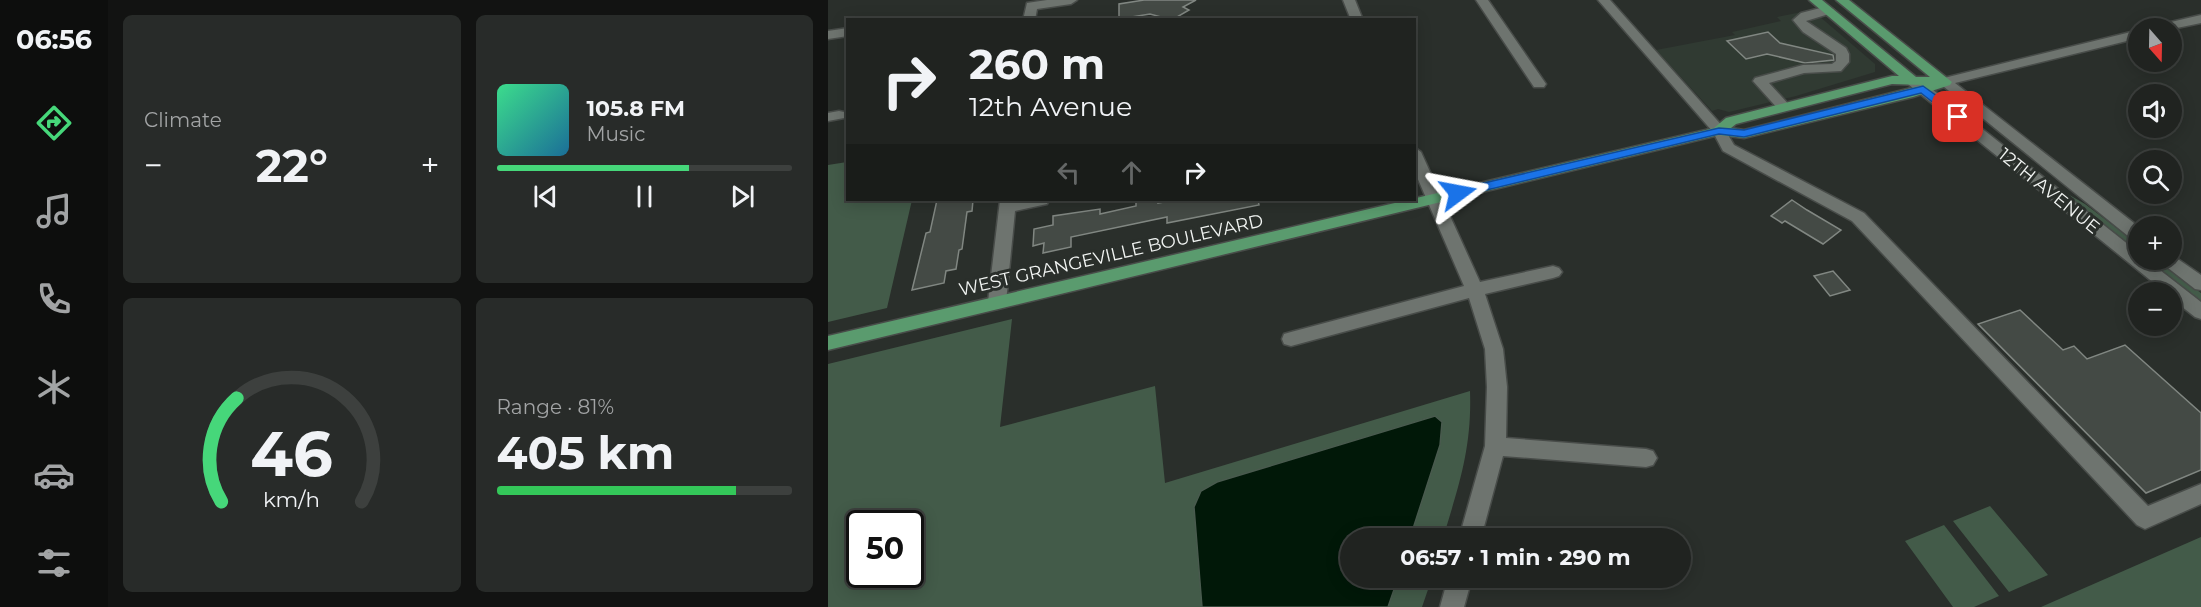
<!DOCTYPE html>
<html lang="en">
<head>
<meta charset="utf-8">
<style>
  :root { --surface:#202320; --page:#282b29; --text:#f1f3f6; --muted:#a2a4a5; --line:#3d403e; --accent:#46d77a }
  body { margin:0; font-family:Montserrat,sans-serif; background:var(--page); color:var(--text); height:100vh; display:flex; flex-direction:column; font-size:22px; white-space:nowrap }
  * { box-sizing:border-box; margin:0 }
  p { font-size:20px; color:var(--muted) }
  .icon { flex:none; width:33px; height:33px; fill:none; stroke:currentColor; stroke-width:2; stroke-linecap:round; stroke-linejoin:round }
  .map { position:relative; flex:1; overflow:hidden }
  .side { display:flex; flex-direction:column; gap:15px; padding:15px; background:#121312; width:720px }
  .side>* { flex:none }
  .hud { position:absolute; left:18px; top:18px; width:570px; height:183px; border-radius:0px; box-shadow:0 3px 15px #0003,0 0 0 2px var(--line); background:#202320; color:var(--text); overflow:hidden }
  .needle { width:39px; rotate:160deg }
  .tools { position:absolute; left:1300px; top:18px; display:grid; gap:12px }
  .tools a { display:grid; place-items:center; width:54px; height:54px; border-radius:50%; background:var(--surface); box-shadow:0 3px 15px #0003,0 0 0 2px var(--line); font-size:30px }
  .speed { position:absolute; left:18px; top:510px; display:flex; gap:12px; font-size:30px; font-weight:700; text-align:center }
  .speed>* { display:grid; place-content:center; width:78px; height:78px; border-radius:50%; background:var(--surface); box-shadow:0 3px 15px #0003,0 0 0 2px var(--line); line-height:1 }
  .speed .limit { border:3px solid #111; border-radius:9px; background:#fff; color:#111 }
  .pin { position:absolute; display:grid; place-items:center; width:51px; height:51px; color:#fff; margin:-26px; border-radius:12px; box-shadow:0 3px 9px #0006 }
  .me { position:absolute; width:66px; margin:-33px; rotate:77deg; stroke-linejoin:round; filter:drop-shadow(0 0 4px #0008) }
  .turn { display:flex; align-items:center; gap:21px; height:126px; padding:0 24px; font-size:27px }
  .turn .icon { width:78px; height:78px; stroke-width:2.5 }
  .turn b { display:block; font-size:42px; line-height:51px }
  .lanes { display:flex; align-items:center; height:57px; padding:0 24px; background:#0003; justify-content:center; gap:30px; direction:ltr }
  .lanes .off { opacity:.35 }
  .big { font-size:45px; font-weight:700; line-height:1.1 }
  .side .tile { flex:1; display:flex; flex-direction:column; justify-content:center; gap:9px; min-width:0; padding:0 21px; border-radius:9px; background:var(--page) }
  .side .dial { align-items:center; gap:0 }
  .dial svg { height:156px; overflow:visible; fill:none; stroke:var(--line); stroke-width:7; stroke-linecap:round; text-anchor:middle }
  .dial text { fill:var(--text); stroke:none }
  .song { display:flex; align-items:center; gap:18px }
  .cover { width:72px; height:72px; border-radius:9px; background:linear-gradient(135deg,hsl(150 70% 55%),hsl(200 70% 35%)) }
  .played { height:6px; border-radius:3px; background:linear-gradient(90deg,var(--accent) 65%,var(--line) 65%) }
  .keys { display:flex; justify-content:space-around; direction:ltr }
  .heat { display:flex; justify-content:space-between; align-items:center; font-size:33px; direction:ltr }
  .charge { height:9px; border-radius:4px; background:linear-gradient(90deg,#34c759 81%,var(--line) 0) }
  .side .tiles { flex:1; display:grid; gap:15px; grid-template-columns:repeat(2,1fr) }
  .trip { position:absolute; left:512px; top:528px; width:351px; height:60px; border-radius:30px; background:var(--surface); box-shadow:0 3px 15px #0003,0 0 0 2px var(--line); font-weight:700; line-height:60px; text-align:center }
  main { display:flex; flex:1; min-height:0 }
  .dock { display:flex; flex-direction:column; width:108px; justify-content:space-around; align-items:center; background:#0d0e0d; color:var(--muted) }
  .dock .icon { width:42px; height:42px }
  .dock .on { color:var(--accent) }
  .dock b { font-size:27px; color:var(--text) }
  .map>svg:first-child { display:block }
</style>
</head>
<body>
<main>
<nav class="dock">
<b>06:56</b>
<svg class="icon on" aria-label="directions" viewBox="0 0 24 24"><path d="M12 3l9 9-9 9-9-9zM9 14v-3h6M13 9l2 2-2 2"/></svg>
<svg class="icon" aria-label="music" viewBox="0 0 24 24"><path d="M9 18V5l10-2v13"/><circle cx="6" cy="18" r="3"/><circle cx="16" cy="16" r="3"/></svg>
<svg class="icon" aria-label="phone" viewBox="0 0 24 24"><path d="M5 4h4l2 5-3 2q2 4 5 5l2-3 5 2v4C11 20 4 13 5 4z"/></svg>
<svg class="icon" aria-label="climate" viewBox="0 0 24 24"><path d="M12 3v18M4 7l16 10M4 17L20 7"/></svg>
<svg class="icon" aria-label="car" viewBox="0 0 24 24"><path d="M5 17H2v-5l4-1 3-4h7l3 4 3 1v5h-3M9 17h6M6 11h13"/><circle cx="7" cy="17" r="2"/><circle cx="17" cy="17" r="2"/></svg>
<svg class="icon" aria-label="filters" viewBox="0 0 24 24"><path d="M4 7h16M4 17h16"/><circle cx="9" cy="7" r="2"/><circle cx="15" cy="17" r="2"/></svg>
</nav>
<section class="side">
<div class="tiles">
<div class="tile"><p>Climate</p>
<div class="heat"><a>−</a><b class="big">22°</b><a>+</a></div>
</div>
<div class="tile">
<div class="song"><i class="cover"></i><div><b>105.8 FM</b><p>Music</p></div></div>
<div class="played"></div>
<div class="keys"><svg class="icon" aria-label="previous" viewBox="0 0 24 24"><path d="M18 5L8 12l10 7zM5 5v14"/></svg><svg class="icon" aria-label="pause" viewBox="0 0 24 24"><path d="M8 5v14M16 5v14"/></svg><svg class="icon" aria-label="next" viewBox="0 0 24 24"><path d="M6 5l10 7-10 7zM19 5v14"/></svg></div>
</div>
<div class="tile dial"><svg viewBox="0 0 100 80">
<path d="M14 69A42 42 0 1 1 86 69"/>
<path d="M14 69A42 42 0 0 1 22 16" stroke="#46d77a"/>
<text x="50" y="56" font-size="32" font-weight="700">46</text>
<text x="50" y="72" font-size="11">km/h</text>
</svg></div>
<div class="tile"><p>Range · 81%</p><b class="big">405 km</b><div class="charge"></div></div>
</div>
</section>
<div class="map">
<svg width="1373" height="607" viewBox="0 0 1373 607">
  <rect width="100%" height="100%" fill="#2a2f2b"/>
  <path fill="#303a32" d="M984 10 1047 64V72L968 96 901 112 890 109 884 111 828 50 907 35 904 32 953 21 949 17Z"/>
  <path fill="#435b49" fill-rule="evenodd" d="M19 162 20 200H84L59 308 0 322V165Z
    M1231 189 1257 204 1311 245V255L1230 191Z
    M1316 260H1329L1373 293V304Z
    M184 319 172 427 327 386 337 483 642 391C644 448 631 485 615 538H522V578H604L594 607H0V364ZM32 524H82V574H32Z
    M1162 506 1220 575 1181 592 1125 521Z
    M1116 525 1171 596 1146 607H1125L1077 541Z
    M1373 537V607H1213Z"/>
  <path fill="#011808" stroke="#495a4e" stroke-width="1.5" d="M607 416 614 422 612 445 582 538H522V578H570L560 607H374L366 507 373 491 389 482Z"/>
  <path fill="#444a45" stroke="#818782" stroke-width="1.5" d="M316 0H368L355 7 361 10 344 20 322 14 291 19V4Z
    M940 32 952 43 1005 55 1006 60 977 63 939 54 918 59 899 41Z
    M109 200H145L144 211 139 212 134 249 131 250 128 269 118 271 116 283 84 290 98 233 102 232Z
    M318 200H330V203L347 200H430L431 205 339 223V217L243 237V247L215 253 216 243 205 246 206 229 225 225V216L272 209V214L308 206V202Z
    M964 200 979 210 1013 230 995 244 957 221 954 223 943 216Z
    M1005 271 1022 290 1002 296 986 276Z
    M1192 310 1235 350 1246 346 1259 359 1297 345 1373 413V470L1318 493 1150 324Z"/>
  <g fill="none" stroke-linecap="round" stroke-linejoin="round">
    <g stroke="#484c49" stroke-width="3">
      <path id="minor" d="M219 0H249L243 4 209 9 207 20H195L199 3Z
        M515 0H527L535 20H523Z
        M648 0H660L718 84 716 87H706Z
        M770 0H782L896 128 906 145 1036 213 1320 506 1373 484V504L1317 529 1309 525 1024 221 895 151 885 132Z
        M1000 6 1006 10 1004 13 978 21 1018 48 1021 54V62L1013 71 976 73 941 83 963 107 956 111 951 110 925 81 927 78 975 65 1004 64 1008 61V54L975 32 965 20 973 13Z
        M1373 15V23L1344 29 1328 28 1330 25Z
        M20 28V36L0 39V31Z
        M1311 30V38L1127 83 1311 227V242L1305 240 1110 82 1112 79Z
        M1085 77 1090 78 1311 253V260H1319L1373 302V319L1367 317 1344 299V292H1337L1080 84 1078 81 1080 78Z
        M11 111 16 112 18 115 16 118 0 121V113Z
        M586 147 593 152 652 282 725 266 731 268 734 272 731 276 725 278 657 294 675 349 679 387 678 438 818 449 825 451 829 458 825 465 818 467 675 456 653 538H631L657 446 659 387 657 349 641 298 463 346 456 344 454 339 456 334 463 332 636 286 586 170Z
        M172 200H221L219 204 187 211 178 302 175 307 169 309 163 307 160 302Z
        M1344 255 1373 275V290L1367 289 1335 264 1333 260H1344Z
        M620 578H644L636 607H612Z"/>
    </g>
    <g stroke="#484c49" stroke-width="3">
      <path id="major" d="M981 0H994L1088 77H1102L1008 0H1021L1124 82 1122 85 1085 97 916 138 891 135 0 350V336L886 128 898 118 1064 76H1071ZM1064 84 1095 85 916 130 903 128 908 124Z"/>
    </g>
    <use href="#minor" fill="#6e746f" fill-rule="evenodd"/>
    <use href="#major" fill="#5a9b6e" fill-rule="evenodd"/>
  </g>
  <path fill="#1a73e8" stroke="#114b97" stroke-width="1.5" d="M1095 86 1134 114V119H1126L1093 93 916 137 891 134 630 197 624 193 630 189 891 128 916 130Z"/>
  <g text-anchor="middle" stroke-width="6" stroke-linejoin="round" paint-order="stroke">
    <g font-size="18" fill="#f2f5f3" stroke="#2a2f2b">
      <text transform="translate(1221 191) rotate(39)" y="6">12TH AVENUE</text>
      <text transform="translate(283 255) rotate(-13)" y="6">WEST GRANGEVILLE BOULEVARD</text>
    </g>
  </g>
</svg>
<div class="tools">
<a><svg class="needle" viewBox="-14 -14 28 28"><path d="M0-13l5 13h-10z" fill="#e53935"/><path d="M0 13l5-13h-10z" fill="#a2a4a5"/></svg></a>
<a><svg class="icon" aria-label="sound" viewBox="0 0 24 24"><path d="M4 9h4l5-4v14l-5-4H4zM17 9q2 3 0 6"/></svg></a>
<a><svg class="icon" aria-label="search" viewBox="0 0 24 24"><circle cx="10" cy="10" r="6"/><path d="M15 15l6 6"/></svg></a>
<a>+</a>
<a>−</a>
</div>
<div class="speed"><div class="limit">50</div></div>
<div class="pin" style="left:1130px;top:117px;background:#d93025"><svg class="icon" aria-label="arrive" viewBox="0 0 24 24"><path d="M6 21V4h12l-3 4 3 4H6"/></svg></div>
<svg class="me" style="left:630px;top:193px" viewBox="-20 -20 40 40"><path d="M0-17L14 15 0 8-14 15z" fill="#1a73e8" stroke="#fff" stroke-width="4"/></svg>
<div class="trip">06:57 · 1 min · 290 m</div>
<div class="hud">
<div class="turn"><svg class="icon" aria-label="right" viewBox="0 0 24 24"><path d="M7 20v-9h11M14 6l5 5-5 5"/></svg><div><b>260 m</b>12th Avenue</div></div>
<div class="lanes"><svg class="icon off" aria-label="left" viewBox="0 0 24 24"><path d="M17 20v-9H6M10 6l-5 5 5 5"/></svg><svg class="icon off" aria-label="ahead" viewBox="0 0 24 24"><path d="M12 20V5M6 11l6-6 6 6"/></svg><svg class="icon" aria-label="right" viewBox="0 0 24 24"><path d="M7 20v-9h11M14 6l5 5-5 5"/></svg></div>
</div>
</div>
</main>
</body>
</html>
